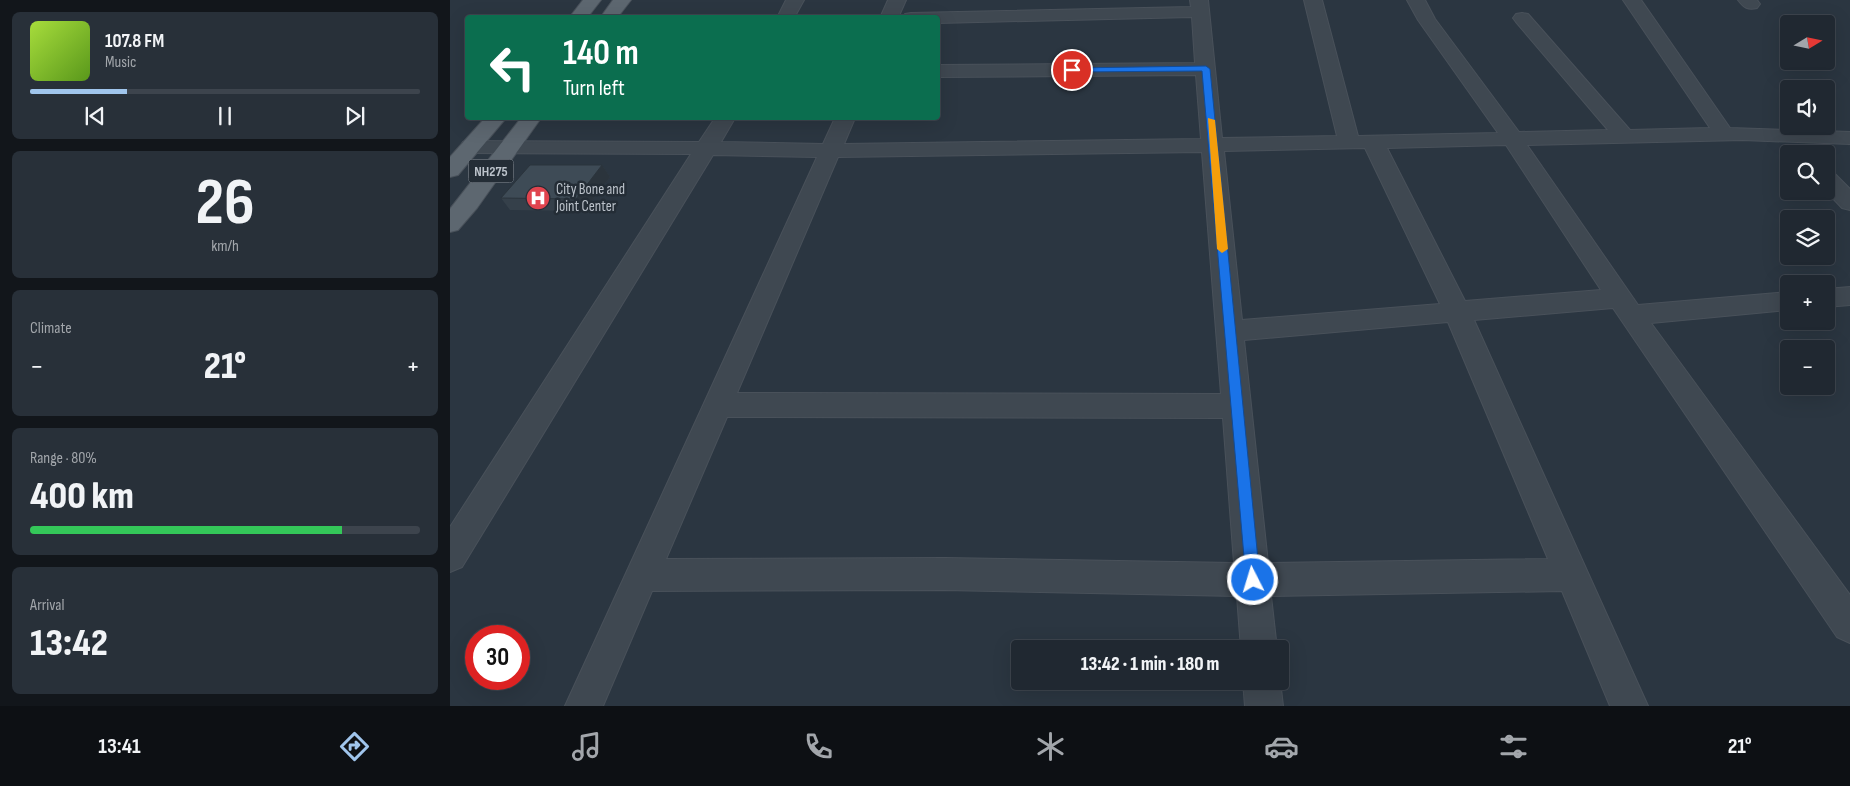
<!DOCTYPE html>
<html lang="en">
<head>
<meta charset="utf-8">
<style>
  :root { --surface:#202831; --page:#283039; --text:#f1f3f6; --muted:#a2a6ab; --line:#3d444d; --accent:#a0c5ec }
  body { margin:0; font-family:"Sofia Sans Condensed",sans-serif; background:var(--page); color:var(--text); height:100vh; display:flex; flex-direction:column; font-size:19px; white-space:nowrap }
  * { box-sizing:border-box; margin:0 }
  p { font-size:16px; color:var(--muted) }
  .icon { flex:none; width:28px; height:28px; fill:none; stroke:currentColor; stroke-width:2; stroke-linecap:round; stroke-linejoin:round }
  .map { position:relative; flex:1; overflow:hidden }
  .sheet { display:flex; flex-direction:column; gap:12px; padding:12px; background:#12161b; width:450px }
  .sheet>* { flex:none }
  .guide { position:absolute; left:15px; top:15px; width:475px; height:105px; border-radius:5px; box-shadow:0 5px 20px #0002,0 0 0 1px var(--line); background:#0b6e4f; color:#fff; overflow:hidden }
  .needle { width:32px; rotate:80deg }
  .buttons { position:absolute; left:1330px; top:15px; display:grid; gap:10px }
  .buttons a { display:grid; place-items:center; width:55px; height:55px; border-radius:5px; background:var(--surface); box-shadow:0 5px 20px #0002,0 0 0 1px var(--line); font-size:25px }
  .speed { position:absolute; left:15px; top:625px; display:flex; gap:10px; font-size:25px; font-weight:700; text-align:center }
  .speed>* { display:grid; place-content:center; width:65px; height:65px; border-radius:50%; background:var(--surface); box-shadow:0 5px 20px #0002,0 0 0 1px var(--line); line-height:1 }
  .speed .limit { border:8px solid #d22; background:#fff; color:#111 }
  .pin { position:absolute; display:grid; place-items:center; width:42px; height:42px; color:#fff; margin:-21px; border:2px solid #fff; border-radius:50%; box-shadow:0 1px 5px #0007 }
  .me { position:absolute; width:55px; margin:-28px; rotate:355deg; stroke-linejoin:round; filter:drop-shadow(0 0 4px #0008) }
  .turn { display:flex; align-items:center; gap:18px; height:105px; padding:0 15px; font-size:22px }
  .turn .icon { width:65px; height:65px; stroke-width:2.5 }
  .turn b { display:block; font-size:35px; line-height:42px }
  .big { font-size:38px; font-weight:800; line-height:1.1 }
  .sheet .widget { flex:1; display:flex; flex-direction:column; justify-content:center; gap:8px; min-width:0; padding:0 18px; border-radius:8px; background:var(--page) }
  .sheet .dial { align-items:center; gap:0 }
  .dial b { font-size:65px; line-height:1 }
  .song { display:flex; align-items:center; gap:15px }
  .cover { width:60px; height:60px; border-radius:8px; background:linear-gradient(135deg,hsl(80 70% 55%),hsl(90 70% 35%)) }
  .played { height:5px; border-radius:2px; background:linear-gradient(90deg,var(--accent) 25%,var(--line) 25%) }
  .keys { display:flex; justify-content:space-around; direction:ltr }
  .heat { display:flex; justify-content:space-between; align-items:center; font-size:28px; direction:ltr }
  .charge { height:8px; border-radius:4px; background:linear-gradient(90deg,#34c759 80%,var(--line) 0) }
  .trip { position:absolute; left:561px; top:640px; width:278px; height:50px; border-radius:5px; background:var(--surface); box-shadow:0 5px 20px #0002,0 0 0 1px var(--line); font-weight:800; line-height:50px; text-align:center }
  .tabs { display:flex; height:80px; justify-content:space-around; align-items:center; background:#0d1014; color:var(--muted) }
  .tabs .icon { width:35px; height:35px }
  .tabs .selected { color:var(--accent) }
  .tabs b { font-size:22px; color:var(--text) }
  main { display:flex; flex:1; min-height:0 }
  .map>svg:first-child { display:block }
</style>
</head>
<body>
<main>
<section class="sheet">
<div class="widget">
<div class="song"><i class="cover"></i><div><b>107.8 FM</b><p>Music</p></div></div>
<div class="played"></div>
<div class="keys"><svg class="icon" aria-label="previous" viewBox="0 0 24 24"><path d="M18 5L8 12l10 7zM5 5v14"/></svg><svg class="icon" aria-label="pause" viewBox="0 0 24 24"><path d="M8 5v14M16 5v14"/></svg><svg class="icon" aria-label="next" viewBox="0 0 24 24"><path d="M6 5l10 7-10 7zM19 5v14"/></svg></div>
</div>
<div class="widget dial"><b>26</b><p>km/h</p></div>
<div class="widget"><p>Climate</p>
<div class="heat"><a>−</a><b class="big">21°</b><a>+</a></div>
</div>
<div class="widget"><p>Range · 80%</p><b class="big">400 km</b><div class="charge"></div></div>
<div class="widget"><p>Arrival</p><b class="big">13:42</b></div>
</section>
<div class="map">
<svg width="1400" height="706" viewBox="0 0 1400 706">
  <rect width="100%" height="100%" fill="#2b3641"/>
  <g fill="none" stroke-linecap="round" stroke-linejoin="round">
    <g stroke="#49515a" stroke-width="2">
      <path id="minor" d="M336 0H354L344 18H327Z
        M438 0H456L448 18H430Z
        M740 0H758L772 138 887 136 854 0H872L908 136 1048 133 968 20 957 0H975L985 19 1069 132 1158 130 1066 22 1063 18 1066 14 1072 13 1078 14 1180 130 1260 128 1173 0H1191L1280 128 1400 132V144L1293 140 1077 145 1188 305 1339 292V310L1201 323 1400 595V643L1387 637 1163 308 1024 320 1198 706H1160L1112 591 821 596 827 649H791L787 596 495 590 202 591 153 706H115L367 157 263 155 12 567 0 572V527L241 154 21 153 13 152 10 147 13 142 21 141 249 142 265 118H285L271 142 373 144 385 118H405L394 144 751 139 746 75 488 77V65L745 63 742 17 488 23V18H453L455 14 461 13 741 7ZM1056 145 1151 290 1015 301 937 148ZM915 148 990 304 792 320 774 151ZM752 152 771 394 287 393 388 157ZM998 322 1098 559 818 563 794 340ZM277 417 773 418 784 563 495 558 216 559Z
        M1288 0H1307L1310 4 1307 8C1298 10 1294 8 1288 0Z
        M1376 171 1384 173 1400 189V210L1392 208 1376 191Z
        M1400 287V305L1376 307V289Z
        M830 680 833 706H795L793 681H830Z"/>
    </g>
    <g stroke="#49515a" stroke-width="2">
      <path id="primary" d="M133 0H151L137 18H119Z
        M163 0H181L167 18H150Z
        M35 118H56L8 175 0 177V157Z
        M71 118H91L27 208 8 230 0 232V209Z"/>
    </g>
    <use href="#minor" fill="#3f4851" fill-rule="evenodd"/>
    <use href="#primary" fill="#5d6770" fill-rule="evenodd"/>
  </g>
  <path fill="#35404a" d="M152 165 160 177 134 211 60 210 51 198Z"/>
  <path fill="#2b343c" d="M152 165 160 177 134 211 126 199Z"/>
  <path fill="#3e4b56" stroke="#2b343c" d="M80 165H152L126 199 51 198Z"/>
  <path fill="#1a73e8" stroke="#114b97" d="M756 66 760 69 810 580 808 585 803 587 798 585 796 580 752 71 622 72 618 70 622 68Z"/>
  <path fill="#f59e0b" d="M758 118 765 120 778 249 772 253 767 249Z"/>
  <defs>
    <g id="hospital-disc" transform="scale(1.25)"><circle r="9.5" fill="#e0444e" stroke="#242d36"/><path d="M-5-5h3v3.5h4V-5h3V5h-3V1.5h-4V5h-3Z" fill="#fff"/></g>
  </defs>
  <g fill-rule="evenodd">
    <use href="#hospital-disc" x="88" y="198"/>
  </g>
  <g text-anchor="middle" stroke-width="5" stroke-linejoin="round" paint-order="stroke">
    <rect fill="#242d36" stroke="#8e969e" stroke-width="1" x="18.5" y="159.5" width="45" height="23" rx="4"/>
    <g font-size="14" font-weight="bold" fill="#bcc3cb">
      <text x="41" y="176">NH275</text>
    </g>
    <g font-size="15" fill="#bcc3cb" stroke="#242d36" text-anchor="start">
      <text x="106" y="194">City Bone and<tspan x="106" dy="17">Joint Center</tspan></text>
    </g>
  </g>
</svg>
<div class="buttons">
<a><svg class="needle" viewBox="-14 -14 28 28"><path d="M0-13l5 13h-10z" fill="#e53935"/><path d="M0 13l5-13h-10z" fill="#a2a6ab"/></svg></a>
<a><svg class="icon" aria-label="sound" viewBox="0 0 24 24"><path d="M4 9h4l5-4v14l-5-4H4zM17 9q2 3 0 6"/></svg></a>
<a><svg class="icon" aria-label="search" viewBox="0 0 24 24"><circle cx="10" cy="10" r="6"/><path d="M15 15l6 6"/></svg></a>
<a><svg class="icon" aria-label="layers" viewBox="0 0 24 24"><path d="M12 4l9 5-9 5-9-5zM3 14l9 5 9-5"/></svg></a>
<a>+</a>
<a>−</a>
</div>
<div class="speed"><div class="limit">30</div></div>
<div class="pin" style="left:622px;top:70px;background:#d93025"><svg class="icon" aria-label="arrive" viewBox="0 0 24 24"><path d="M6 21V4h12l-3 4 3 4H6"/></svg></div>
<svg class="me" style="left:803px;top:580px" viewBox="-20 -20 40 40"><circle r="17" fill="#1a73e8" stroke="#fff" stroke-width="3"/><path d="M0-11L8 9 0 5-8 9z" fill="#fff"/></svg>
<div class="trip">13:42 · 1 min · 180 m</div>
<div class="guide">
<div class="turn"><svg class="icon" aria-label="left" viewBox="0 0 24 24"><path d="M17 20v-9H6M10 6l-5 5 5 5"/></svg><div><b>140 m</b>Turn left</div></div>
</div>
</div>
</main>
<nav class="tabs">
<b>13:41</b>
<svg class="icon selected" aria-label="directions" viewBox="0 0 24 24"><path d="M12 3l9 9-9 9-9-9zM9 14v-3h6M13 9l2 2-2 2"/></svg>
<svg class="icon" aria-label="music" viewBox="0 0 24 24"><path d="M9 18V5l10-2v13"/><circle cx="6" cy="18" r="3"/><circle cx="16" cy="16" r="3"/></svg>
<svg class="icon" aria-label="phone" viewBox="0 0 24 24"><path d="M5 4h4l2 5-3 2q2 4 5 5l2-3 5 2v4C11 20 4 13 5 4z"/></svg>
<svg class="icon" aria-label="climate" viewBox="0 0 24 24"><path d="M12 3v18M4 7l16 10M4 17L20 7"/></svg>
<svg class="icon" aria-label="car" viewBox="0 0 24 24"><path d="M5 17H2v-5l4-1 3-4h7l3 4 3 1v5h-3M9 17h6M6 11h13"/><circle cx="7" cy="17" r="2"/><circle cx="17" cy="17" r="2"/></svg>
<svg class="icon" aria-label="filters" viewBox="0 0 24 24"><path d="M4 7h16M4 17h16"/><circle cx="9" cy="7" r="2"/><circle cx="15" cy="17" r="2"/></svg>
<b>21°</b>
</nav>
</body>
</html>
